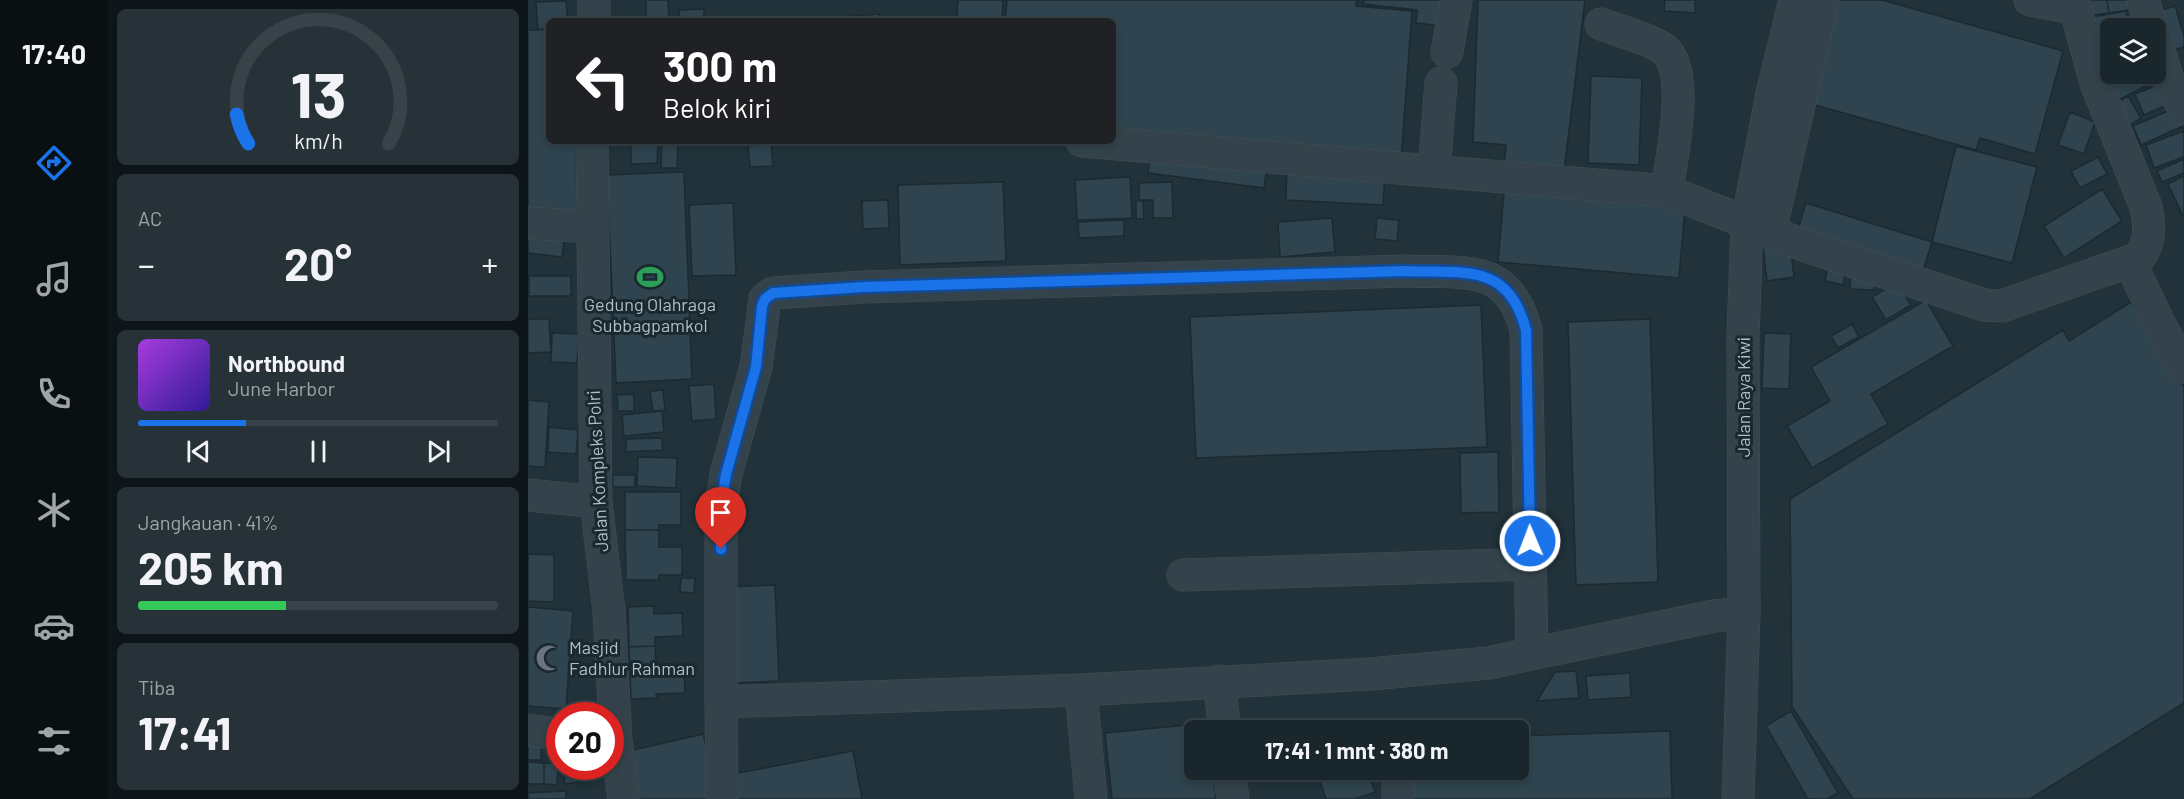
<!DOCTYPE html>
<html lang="id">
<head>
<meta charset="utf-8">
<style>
  :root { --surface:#19262c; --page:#263238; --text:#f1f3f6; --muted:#9fa5a9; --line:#374348; --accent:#1a73e8 }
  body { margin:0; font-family:Barlow,sans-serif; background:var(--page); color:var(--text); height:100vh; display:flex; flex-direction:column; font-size:22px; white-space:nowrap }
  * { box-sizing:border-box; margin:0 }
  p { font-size:20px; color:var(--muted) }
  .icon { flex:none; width:33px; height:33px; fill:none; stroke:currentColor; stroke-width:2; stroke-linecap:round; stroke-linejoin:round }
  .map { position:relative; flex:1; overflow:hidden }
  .panel { display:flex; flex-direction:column; gap:9px; padding:9px; background:#0e1518; width:420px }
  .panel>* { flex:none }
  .top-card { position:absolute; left:18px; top:18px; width:570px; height:126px; border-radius:9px; box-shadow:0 3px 9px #0003,0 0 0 2px var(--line); background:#202124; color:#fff; overflow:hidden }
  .buttons { position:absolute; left:1572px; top:18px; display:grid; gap:12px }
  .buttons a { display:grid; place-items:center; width:66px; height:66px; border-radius:9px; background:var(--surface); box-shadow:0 3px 9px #0003,0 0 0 2px var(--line); font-size:30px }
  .speed { position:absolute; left:18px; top:702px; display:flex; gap:12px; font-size:30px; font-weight:700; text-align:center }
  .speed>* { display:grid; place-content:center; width:78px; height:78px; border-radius:50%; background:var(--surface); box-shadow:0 3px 9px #0003,0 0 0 2px var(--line); line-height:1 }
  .speed .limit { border:9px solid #d22; background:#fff; color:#111 }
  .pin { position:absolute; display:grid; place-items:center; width:51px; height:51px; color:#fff; margin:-62px -26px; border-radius:50% 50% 50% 0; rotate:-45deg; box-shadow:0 0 6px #0007 }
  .pin .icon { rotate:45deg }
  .me { position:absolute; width:66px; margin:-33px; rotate:359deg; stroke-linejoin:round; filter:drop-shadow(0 0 4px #0008) }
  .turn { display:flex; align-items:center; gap:21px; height:126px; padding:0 18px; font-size:27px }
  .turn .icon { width:78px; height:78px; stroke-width:2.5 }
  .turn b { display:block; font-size:42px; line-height:51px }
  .big { font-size:45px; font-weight:700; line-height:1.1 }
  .panel .tile { flex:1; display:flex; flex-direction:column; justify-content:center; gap:9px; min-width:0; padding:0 21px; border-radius:9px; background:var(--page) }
  .panel .dial { align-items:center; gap:0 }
  .dial svg { height:156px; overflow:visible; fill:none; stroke:var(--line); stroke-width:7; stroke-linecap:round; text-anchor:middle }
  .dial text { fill:var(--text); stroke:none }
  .song { display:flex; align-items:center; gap:18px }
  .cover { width:72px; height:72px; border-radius:9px; background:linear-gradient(135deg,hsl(280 70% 55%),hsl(250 70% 35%)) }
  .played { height:6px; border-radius:3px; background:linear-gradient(90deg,var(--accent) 30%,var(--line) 30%) }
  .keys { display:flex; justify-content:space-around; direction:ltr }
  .heat { display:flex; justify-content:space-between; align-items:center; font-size:33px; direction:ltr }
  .charge { height:9px; border-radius:4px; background:linear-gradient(90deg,#34c759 41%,var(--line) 0) }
  .trip { position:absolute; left:656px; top:720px; width:345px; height:60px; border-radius:9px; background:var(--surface); box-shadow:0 3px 9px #0003,0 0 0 2px var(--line); font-weight:700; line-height:60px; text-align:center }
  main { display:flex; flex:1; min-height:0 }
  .menu { display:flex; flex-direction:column; width:108px; justify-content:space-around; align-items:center; background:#0a0f12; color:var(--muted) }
  .menu .icon { width:42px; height:42px }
  .menu .on { color:var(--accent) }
  .menu b { font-size:27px; color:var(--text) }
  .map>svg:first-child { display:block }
</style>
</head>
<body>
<main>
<nav class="menu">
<b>17:40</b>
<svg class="icon on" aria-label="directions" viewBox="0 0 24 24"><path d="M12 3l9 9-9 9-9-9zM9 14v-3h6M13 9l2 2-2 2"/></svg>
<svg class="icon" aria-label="music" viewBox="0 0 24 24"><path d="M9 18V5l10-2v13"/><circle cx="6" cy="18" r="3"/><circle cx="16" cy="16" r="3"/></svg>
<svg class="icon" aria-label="phone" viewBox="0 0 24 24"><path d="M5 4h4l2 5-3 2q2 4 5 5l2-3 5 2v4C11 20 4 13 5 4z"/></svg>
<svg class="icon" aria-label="climate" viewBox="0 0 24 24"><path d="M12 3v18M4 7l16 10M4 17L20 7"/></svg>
<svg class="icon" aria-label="car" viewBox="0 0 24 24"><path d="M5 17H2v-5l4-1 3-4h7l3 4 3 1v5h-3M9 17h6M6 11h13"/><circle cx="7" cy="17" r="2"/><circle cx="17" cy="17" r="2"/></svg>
<svg class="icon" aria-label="filters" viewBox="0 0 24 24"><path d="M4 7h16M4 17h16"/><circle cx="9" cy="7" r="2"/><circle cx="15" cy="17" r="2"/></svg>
</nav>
<section class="panel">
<div class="tile dial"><svg viewBox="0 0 100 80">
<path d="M14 69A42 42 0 1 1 86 69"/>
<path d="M14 69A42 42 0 0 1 8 54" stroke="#1a73e8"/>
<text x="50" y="56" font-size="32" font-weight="700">13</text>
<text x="50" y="72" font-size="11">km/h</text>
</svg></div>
<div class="tile"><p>AC</p>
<div class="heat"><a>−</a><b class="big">20°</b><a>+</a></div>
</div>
<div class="tile">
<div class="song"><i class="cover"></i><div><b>Northbound</b><p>June Harbor</p></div></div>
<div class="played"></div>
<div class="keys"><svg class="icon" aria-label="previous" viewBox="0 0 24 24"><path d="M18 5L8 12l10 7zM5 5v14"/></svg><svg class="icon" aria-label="pause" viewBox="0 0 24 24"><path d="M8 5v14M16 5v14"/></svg><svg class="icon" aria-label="next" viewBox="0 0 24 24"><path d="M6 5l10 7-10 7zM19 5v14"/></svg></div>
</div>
<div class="tile"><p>Jangkauan · 41%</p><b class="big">205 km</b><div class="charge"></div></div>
<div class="tile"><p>Tiba</p><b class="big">17:41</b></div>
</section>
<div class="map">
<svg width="1656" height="799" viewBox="0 0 1656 799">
  <rect width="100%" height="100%" fill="#21323a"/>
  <path fill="#2f444f" stroke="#1c2a31" stroke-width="1.5" d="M118 0H140L141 21H118Z
    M430 0H475L474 21H429Z
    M479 0H829L828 6 884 11 873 161 585 138V21H477Z
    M836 0H918L916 26 888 23 889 10 835 4Z
    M950 0H1057L1036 171 976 164 978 145 945 142Z
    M1137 0H1167V13L1136 11Z
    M1308 0H1354L1535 51 1507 154 1452 138 1448 150 1280 103Z
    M1559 0H1579L1581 13 1561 16Z
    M1579 0H1606L1608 9 1581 13Z
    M38 1 40 21H21V29L10 30 8 2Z
    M1647 6 1656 36V47L1635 53 1624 13Z
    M176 9V21H152L151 10Z
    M1598 11 1601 28H1582V40L1568 42 1564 17Z
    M351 14V21H276V20Z
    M21 29V141H48L49 216 0 217V30Z
    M1582 44V74H1599L1577 83 1563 51Z
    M1611 74 1617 86 1585 103 1579 90Z
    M1063 76 1114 78 1111 165 1060 163Z
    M1634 83 1642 104 1616 115 1607 94Z
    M1600 96 1613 118 1594 130 1581 107Z
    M1647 108 1655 126 1613 145 1605 126Z
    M1542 112 1567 122 1556 154 1530 145Z
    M1656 131V157L1626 168 1618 145Z
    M103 141H130L129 163 103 164Z
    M134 141H150L149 168H133Z
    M243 144 245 166 222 167 220 146Z
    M1428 146 1509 167 1484 263 1404 242Z
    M623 150 739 165 736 188 620 173Z
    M1570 157 1579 174 1552 188 1543 171Z
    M1656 159V173L1634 182 1629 171Z
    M759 167 857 173 855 205 758 200Z
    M156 172 164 379 88 383 79 175Z
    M1656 176V218L1640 184Z
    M602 177 604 218 549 220 547 180Z
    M475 182 478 261 372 265 370 185Z
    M644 182 645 218H625V200H611V183Z
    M1574 189 1594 221 1536 258 1516 226Z
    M976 192 1157 208 1151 278 970 262Z
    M360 200 361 228 335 229 334 201Z
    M608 201H615L616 219H608Z
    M205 203 208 275 164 276 161 205Z
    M1278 203 1404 242 1394 274 1268 236Z
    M804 218 807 252 752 257 750 222Z
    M849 218 871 220 869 241 847 239Z
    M596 220V236L551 238 550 222Z
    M0 236 36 240 34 257 0 253Z
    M1262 242 1266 277 1239 281 1235 245Z
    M1300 264 1318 267 1315 285 1297 281Z
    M1323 269 1348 270 1346 290 1322 289Z
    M1 276H43V296H1Z
    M1369 282 1383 305 1358 320 1344 297Z
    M1398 300 1425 346 1343 394 1360 424 1284 468 1259 426 1302 401 1283 367Z
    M1603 302 1656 387V703L1502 799H1325L1264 707 1262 499 1535 330 1541 341Z
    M953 305 959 447 668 458 662 317Z
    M0 319H21L23 352 0 353Z
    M1122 319 1130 582 1048 585 1040 322Z
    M1324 324 1331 337 1310 348 1303 336Z
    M24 333 51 334 49 363 23 362Z
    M1236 333 1263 334 1261 389 1234 388Z
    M186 384 188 419 164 421 161 386Z
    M135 390 137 410 125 411 122 391Z
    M106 394V411H90L89 395Z
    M0 400 21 402 17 467 0 466Z
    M134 411 136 432 96 436 94 415Z
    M21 427 50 430 48 454 20 452Z
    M134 438 135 450 98 452V439Z
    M970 452 971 512 933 513 932 453Z
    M110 457 149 458 148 488 109 486Z
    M85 475H107V487H85Z
    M97 492H153V525H131V530H97Z
    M97 530H131V547H154V575H131V580H98Z
    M0 554 26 555V602L0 601Z
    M153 578H167L166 593 152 592Z
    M247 585 251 681 204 683 200 587Z
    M126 606V614L154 613 155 636 127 637V646L101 647 100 607Z
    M0 607 45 611 38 709 0 706Z
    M127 646 128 668 156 667 157 693 128 694 129 698 103 699 101 647Z
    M1048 671 1051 698 1009 701 1027 672Z
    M1102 673 1103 697 1060 700 1058 676Z
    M1263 711 1310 793 1299 799H1280L1238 726Z
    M680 723 681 730H666V770H685L688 799H584L577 733Z
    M1142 731 1144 799H885L884 770H990V736Z
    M175 734 187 782 184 799H112L101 751Z
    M0 741H14L13 760H0Z
    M325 751 334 799H200L195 776Z
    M0 762 16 763V784H0Z
    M16 763H30L29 785 16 784Z
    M35 766H54L56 781 37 784Z
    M788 770H839L847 792 827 799H798Z
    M38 791V799H0V793Z"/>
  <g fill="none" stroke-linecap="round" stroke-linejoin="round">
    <g stroke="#414f57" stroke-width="33">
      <path id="minor" d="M1502 0 1546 8
        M1615 0 1624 28
        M66 21V0
        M1073 24C1088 30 1126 40 1137 50 1163 75 1143 158 1139 191
        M1628 40 1640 80 1656 109
        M919 52 928 0
        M64 141 68 502 81 611 88 741 96 799
        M554 141 1139 191 1275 245 1456 305 1474 306 1611 258C1623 241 1622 226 1618 207L1568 83 1545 0
        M906 171 913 83
        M0 223 63 227
        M1242 232 1295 0
        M1602 262 1634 329 1656 367
        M0 495 68 502
        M655 575 1003 564
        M1004 652 998 330C980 261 935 274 877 271L336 287 245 293 237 299 228 367 198 474 193 506V702L553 690 843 674 960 663 1186 616 1216 613
        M691 681 697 730
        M553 690 563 799
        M193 702 194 799
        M0 730 32 734
        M701 770 705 799
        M870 770V799
        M1210 799 1216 613 1215 338 1219 223 1245 89 1267 0"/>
    </g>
    <use href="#minor" stroke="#34434b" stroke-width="32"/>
  </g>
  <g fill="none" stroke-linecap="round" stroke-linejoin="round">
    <g stroke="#114b97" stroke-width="15">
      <path id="route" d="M193 549V506L198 474 228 367 234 306 237 299 245 293 336 287 877 271C935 274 980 261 998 330L1002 541"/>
    </g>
    <use href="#route" stroke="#1a73e8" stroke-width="10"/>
  </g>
  <defs>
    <g id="stadium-bare" transform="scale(2.07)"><path d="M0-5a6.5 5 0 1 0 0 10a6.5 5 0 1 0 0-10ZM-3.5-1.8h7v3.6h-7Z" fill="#2e9e5b" stroke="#1a282f" stroke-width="2.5" paint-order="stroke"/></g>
    <g id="mosque-bare" transform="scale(2.07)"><path d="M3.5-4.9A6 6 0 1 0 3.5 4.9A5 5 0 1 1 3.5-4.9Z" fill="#6b7280" stroke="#1a282f" stroke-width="2.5" paint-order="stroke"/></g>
  </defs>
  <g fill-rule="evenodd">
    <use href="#stadium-bare" x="122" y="277"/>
    <use href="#mosque-bare" x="21" y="658"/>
  </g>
  <g text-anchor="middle" stroke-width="6" stroke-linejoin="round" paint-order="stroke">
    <g font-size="18" fill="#afbec7" stroke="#1a282f">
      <text x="122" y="311">Gedung Olahraga<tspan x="122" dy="21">Subbagpamkol</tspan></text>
      <text x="41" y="654" text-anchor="start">Masjid<tspan x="41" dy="21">Fadhlur Rahman</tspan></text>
    </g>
    <g font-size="18" fill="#afbec7" stroke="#1a282f">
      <text transform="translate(1216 397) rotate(-90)" y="6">Jalan Raya Kiwi</text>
      <text transform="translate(70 471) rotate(-93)" y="6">Jalan Kompleks Polri</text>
    </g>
  </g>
</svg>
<div class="buttons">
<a><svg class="icon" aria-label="layers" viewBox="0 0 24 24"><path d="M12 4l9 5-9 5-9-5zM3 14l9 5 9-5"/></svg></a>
</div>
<div class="speed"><div class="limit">20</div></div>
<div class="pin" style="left:193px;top:549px;background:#d93025"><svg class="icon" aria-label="arrive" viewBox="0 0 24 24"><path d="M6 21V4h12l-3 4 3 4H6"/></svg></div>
<svg class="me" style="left:1002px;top:541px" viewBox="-20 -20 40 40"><circle r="17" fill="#1a73e8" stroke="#fff" stroke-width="3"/><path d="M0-11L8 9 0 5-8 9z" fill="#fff"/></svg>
<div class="trip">17:41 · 1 mnt · 380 m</div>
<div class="top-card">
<div class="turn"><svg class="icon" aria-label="left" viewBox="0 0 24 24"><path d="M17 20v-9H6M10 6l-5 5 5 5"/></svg><div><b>300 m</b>Belok kiri</div></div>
</div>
</div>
</main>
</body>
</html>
